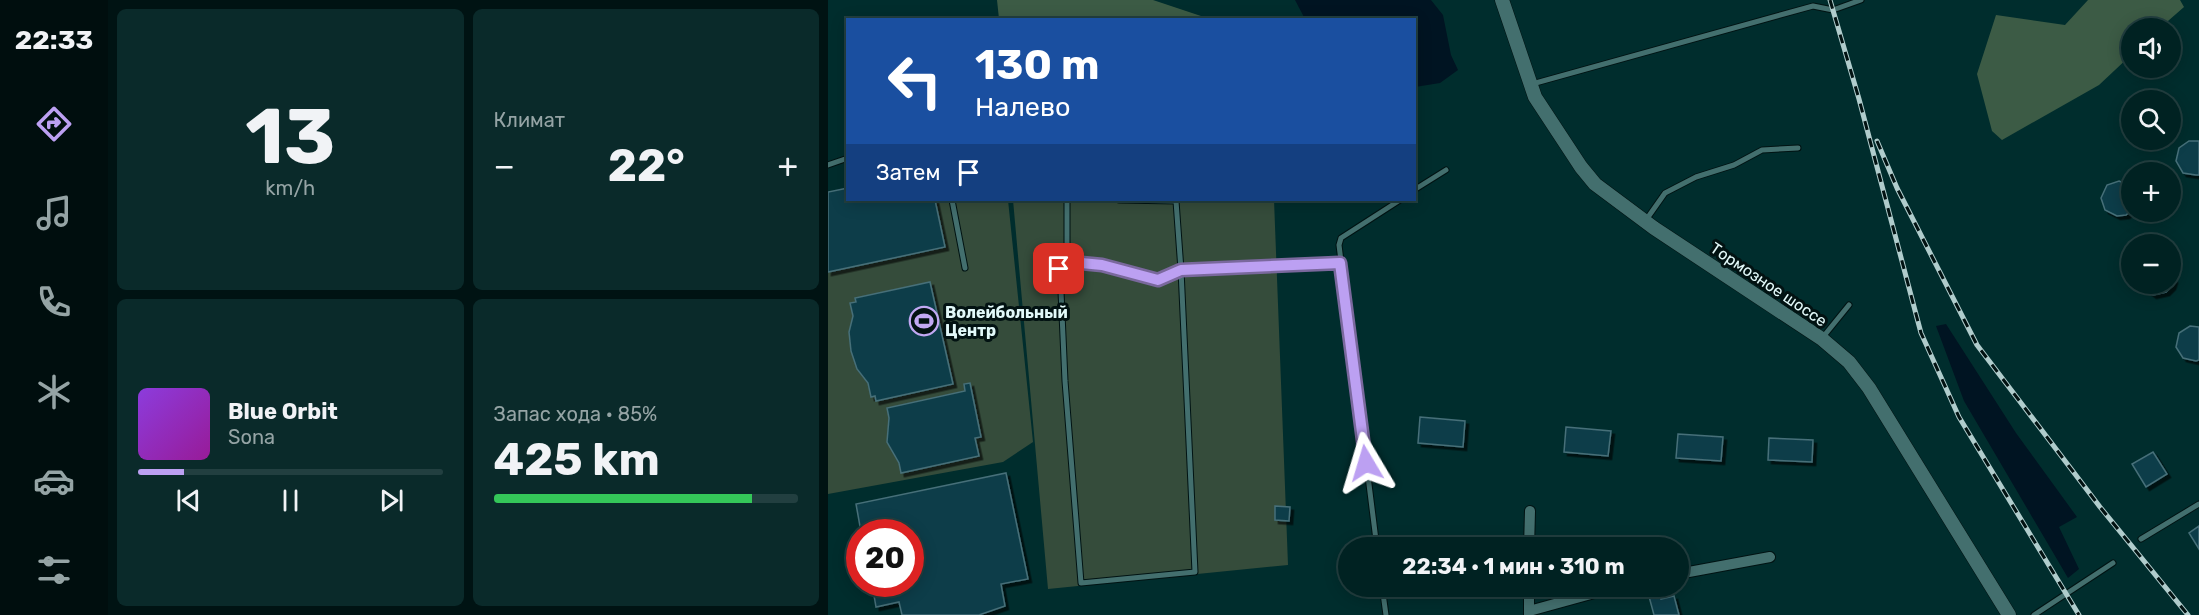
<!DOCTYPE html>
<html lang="ru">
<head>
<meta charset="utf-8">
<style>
  :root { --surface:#022; --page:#0a2a2a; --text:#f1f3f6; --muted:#95a4a5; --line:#223f40; --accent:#bca0f2 }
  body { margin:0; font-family:Rubik,sans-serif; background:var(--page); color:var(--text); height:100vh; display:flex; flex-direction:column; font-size:22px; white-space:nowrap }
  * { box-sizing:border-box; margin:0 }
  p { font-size:20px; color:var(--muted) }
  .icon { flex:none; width:33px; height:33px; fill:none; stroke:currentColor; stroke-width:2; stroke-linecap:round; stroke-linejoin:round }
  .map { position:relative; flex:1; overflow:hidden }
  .panel { display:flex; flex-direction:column; gap:9px; padding:9px; background:#001313; width:720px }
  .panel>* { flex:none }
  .guide { position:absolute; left:18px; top:18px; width:570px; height:183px; border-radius:0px; box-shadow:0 3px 15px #0003,0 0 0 2px var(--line); background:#1a4fa0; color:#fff; overflow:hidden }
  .fabs { position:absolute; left:1293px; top:18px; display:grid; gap:12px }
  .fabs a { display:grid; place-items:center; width:60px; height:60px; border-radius:50%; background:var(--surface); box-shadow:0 3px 15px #0003,0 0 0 2px var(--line); font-size:30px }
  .speed { position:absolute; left:18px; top:519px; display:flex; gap:12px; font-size:30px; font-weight:700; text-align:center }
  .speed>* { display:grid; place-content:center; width:78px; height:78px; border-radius:50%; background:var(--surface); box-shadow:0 3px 15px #0003,0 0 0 2px var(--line); line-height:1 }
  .speed .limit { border:9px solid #d22; background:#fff; color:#111 }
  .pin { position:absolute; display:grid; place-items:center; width:51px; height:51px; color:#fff; margin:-26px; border-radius:12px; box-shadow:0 3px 9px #0006 }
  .me { position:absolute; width:66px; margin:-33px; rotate:353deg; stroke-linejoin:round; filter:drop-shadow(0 0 4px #0008) }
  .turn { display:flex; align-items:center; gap:21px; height:126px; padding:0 30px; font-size:27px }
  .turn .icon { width:78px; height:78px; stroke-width:2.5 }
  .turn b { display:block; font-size:42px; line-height:51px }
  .then { display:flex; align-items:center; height:57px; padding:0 30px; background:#0003; gap:12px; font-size:22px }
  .big { font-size:45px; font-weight:700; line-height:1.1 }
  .panel .card { flex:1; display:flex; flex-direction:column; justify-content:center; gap:9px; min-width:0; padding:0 21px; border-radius:9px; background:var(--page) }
  .panel .dial { align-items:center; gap:0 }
  .dial b { font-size:78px; line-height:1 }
  .song { display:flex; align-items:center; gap:18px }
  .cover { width:72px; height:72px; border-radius:9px; background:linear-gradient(135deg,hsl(270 70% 55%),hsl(300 70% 35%)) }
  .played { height:6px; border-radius:3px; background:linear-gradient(90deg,var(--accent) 15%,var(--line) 15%) }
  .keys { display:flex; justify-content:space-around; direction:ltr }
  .heat { display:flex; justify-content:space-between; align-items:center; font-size:33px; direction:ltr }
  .charge { height:9px; border-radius:4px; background:linear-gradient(90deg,#34c759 85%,var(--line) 0) }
  .panel .tiles { flex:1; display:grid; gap:9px; grid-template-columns:repeat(2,1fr) }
  .trip { position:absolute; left:510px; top:537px; width:351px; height:60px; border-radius:30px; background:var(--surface); box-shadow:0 3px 15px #0003,0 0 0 2px var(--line); font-weight:700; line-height:60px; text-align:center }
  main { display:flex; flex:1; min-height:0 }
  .dock { display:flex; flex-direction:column; width:108px; justify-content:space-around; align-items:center; background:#000e0e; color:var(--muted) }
  .dock .icon { width:42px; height:42px }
  .dock .on { color:var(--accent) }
  .dock b { font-size:27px; color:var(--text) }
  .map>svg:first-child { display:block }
</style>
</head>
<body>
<main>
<nav class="dock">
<b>22:33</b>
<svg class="icon on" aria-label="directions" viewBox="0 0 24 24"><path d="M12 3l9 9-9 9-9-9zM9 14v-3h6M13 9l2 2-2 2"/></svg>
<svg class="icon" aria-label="music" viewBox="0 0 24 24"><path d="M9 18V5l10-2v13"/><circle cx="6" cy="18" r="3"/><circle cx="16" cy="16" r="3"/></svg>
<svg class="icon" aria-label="phone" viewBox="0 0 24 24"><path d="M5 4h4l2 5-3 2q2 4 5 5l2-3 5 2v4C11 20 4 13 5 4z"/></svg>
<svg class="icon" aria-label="climate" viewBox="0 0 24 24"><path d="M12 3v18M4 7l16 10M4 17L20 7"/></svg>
<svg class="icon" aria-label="car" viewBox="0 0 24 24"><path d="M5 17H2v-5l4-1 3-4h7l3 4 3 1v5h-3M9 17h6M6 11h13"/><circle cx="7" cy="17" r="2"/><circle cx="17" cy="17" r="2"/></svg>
<svg class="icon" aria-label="filters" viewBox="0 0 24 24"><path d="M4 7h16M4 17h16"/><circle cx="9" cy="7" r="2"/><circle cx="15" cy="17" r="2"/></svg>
</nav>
<section class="panel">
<div class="tiles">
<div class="card dial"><b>13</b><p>km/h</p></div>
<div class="card"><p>Климат</p>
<div class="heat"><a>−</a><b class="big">22°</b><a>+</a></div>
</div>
<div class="card">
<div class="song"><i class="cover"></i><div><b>Blue Orbit</b><p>Sona</p></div></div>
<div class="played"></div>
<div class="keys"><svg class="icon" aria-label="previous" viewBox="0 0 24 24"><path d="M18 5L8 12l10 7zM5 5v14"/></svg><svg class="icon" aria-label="pause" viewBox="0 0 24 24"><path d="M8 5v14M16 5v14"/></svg><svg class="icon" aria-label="next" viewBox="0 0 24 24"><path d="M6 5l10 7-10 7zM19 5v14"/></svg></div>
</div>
<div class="card"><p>Запас хода · 85%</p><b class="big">425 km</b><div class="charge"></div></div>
</div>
</section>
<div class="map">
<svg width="1371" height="615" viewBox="0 0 1371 615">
  <defs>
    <filter id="shadow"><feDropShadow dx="3.5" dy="3.5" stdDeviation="0" flood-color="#0009"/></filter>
  </defs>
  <rect width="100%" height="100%" fill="#002d2d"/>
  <path fill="#354c3b" d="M0 192 20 200H180L205 442 175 462 0 494Z
    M185 200H446L460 565 220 589Z"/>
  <path fill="#3c5b45" d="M169 0H325L373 16 377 19H171Z
    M1260 0H1352L1356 7 1332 28H1304L1303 55 1271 85 1174 140 1164 131 1149 74 1168 15 1237 25Z"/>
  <path fill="#001422" d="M467 0H603L615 15 623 55 630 70 612 83 587 87 586 20 477 19Z
    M1118 324 1188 433 1249 517 1231 527 1251 569 1240 578 1136 401 1108 326Z"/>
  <path fill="#103e49" stroke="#466f79" stroke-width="1.5" filter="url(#shadow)" d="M1361 141H1371V175H1368L1355 173 1348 161 1351 148Z
    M1291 181 1304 187V210L1298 215 1289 216 1277 210 1273 198 1279 185Z
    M20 188V200H107L117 247 0 272V192Z
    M1342 266 1346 280 1344 286 1338 292 1325 295 1314 287 1312 284H1342Z
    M102 282 125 384 48 401 47 396 43 397 40 383 29 369 23 351 21 332 25 316 22 303 28 302 27 298Z
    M1362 326 1371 327V360L1368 361 1355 358 1348 347 1351 333Z
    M142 383 153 437 147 438 151 456 73 473 71 463 59 442 61 418 59 408 137 391 136 384Z
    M592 417 637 421 635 447 590 443Z
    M738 427 783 431 780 456 736 452Z
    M850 434 895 437 893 461 848 458Z
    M941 438 985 440 984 462 940 460Z
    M1325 452 1339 474 1318 487 1304 464Z
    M178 473 200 579 173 584 177 606 151 615H74L71 602 48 607 44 584H82V532H33L28 504Z
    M447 506 462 507 461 521 447 520Z
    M1371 526V549L1361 533Z
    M830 587 833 599 846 596 851 615H826L819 589Z"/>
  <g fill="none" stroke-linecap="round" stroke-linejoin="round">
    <g stroke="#001313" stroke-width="7">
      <path id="service" d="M704 84 985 6 1005 10 1033 0
        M0 165 20 158
        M586 190 618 170
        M124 200 137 268
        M239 200V264
        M291 200 348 201 353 270 330 280 274 265 243 262 232 269 237 381 253 583 367 572 353 270 511 263
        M818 220 837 193 868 177 906 165 934 150 970 148
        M995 337 1021 305
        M1313 539 1371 504
        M549 548 511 245 513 238 572 200
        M554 586 558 615
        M1206 615 1285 563"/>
    </g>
    <g stroke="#001313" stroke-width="12">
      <path id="minor" d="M701 548 702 511
        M850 574 942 557
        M701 586V615
        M701 611 792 586"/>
    </g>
    <g stroke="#001313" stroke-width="15">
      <path id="tertiary" d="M674 0 707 97 753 167 767 184 826 228 994 339 1021 362 1041 388 1181 615"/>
    </g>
    <use href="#service" stroke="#436f6e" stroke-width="5"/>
    <use href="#minor" stroke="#436f6e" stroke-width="10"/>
    <use href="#tertiary" stroke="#436f6e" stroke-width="14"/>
    <g stroke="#b0cccc" stroke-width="5">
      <path id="rail" d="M1002 0 1031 99 1093 333 1131 417 1251 615
        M1049 141 1069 188 1149 345 1272 507 1360 615"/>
    </g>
    <use href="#rail" stroke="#021212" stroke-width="3" stroke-dasharray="9" stroke-linecap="butt"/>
  </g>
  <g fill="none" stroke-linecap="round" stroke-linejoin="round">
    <g stroke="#7a689d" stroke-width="15">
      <path id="route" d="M231 269 243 262 274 265 330 280 353 270 512 263 538 463"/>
    </g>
    <use href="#route" stroke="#bca0f2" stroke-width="10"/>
  </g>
  <defs>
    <g id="stadium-ring" transform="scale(1.5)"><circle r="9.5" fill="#021212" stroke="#c1a8f3" stroke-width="1.5"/><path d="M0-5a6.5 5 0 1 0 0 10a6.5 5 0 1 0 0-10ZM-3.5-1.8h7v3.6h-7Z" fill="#c1a8f3"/></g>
  </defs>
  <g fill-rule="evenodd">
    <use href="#stadium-ring" x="96" y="321"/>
  </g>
  <g text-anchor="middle" stroke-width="6" stroke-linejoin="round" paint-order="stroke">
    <g font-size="16" fill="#e2f9f9" stroke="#021212">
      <text transform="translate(941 284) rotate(34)" y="6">Тормозное шоссе</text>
    </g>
    <g font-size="16" font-weight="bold" fill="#e2f9f9" stroke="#021212" text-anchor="start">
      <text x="117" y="318">Волейбольный<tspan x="117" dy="18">Центр</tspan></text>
    </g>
  </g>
</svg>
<div class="fabs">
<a><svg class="icon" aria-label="sound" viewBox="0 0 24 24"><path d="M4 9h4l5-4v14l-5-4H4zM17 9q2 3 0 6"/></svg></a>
<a><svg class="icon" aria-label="search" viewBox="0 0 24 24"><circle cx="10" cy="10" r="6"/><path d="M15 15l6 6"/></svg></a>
<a>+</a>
<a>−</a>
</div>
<div class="speed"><div class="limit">20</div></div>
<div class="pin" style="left:231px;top:269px;background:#d93025"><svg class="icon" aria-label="arrive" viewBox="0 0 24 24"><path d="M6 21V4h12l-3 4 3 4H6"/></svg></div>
<svg class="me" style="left:538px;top:463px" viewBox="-20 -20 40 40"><path d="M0-17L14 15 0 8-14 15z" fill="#bca0f2" stroke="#fff" stroke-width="4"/></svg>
<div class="trip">22:34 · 1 мин · 310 m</div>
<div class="guide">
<div class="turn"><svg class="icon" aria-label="left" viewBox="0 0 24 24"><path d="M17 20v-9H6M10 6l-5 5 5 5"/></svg><div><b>130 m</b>Налево</div></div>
<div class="then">Затем<svg class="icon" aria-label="arrive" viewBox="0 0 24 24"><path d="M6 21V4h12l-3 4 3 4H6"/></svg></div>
</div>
</div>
</main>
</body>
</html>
